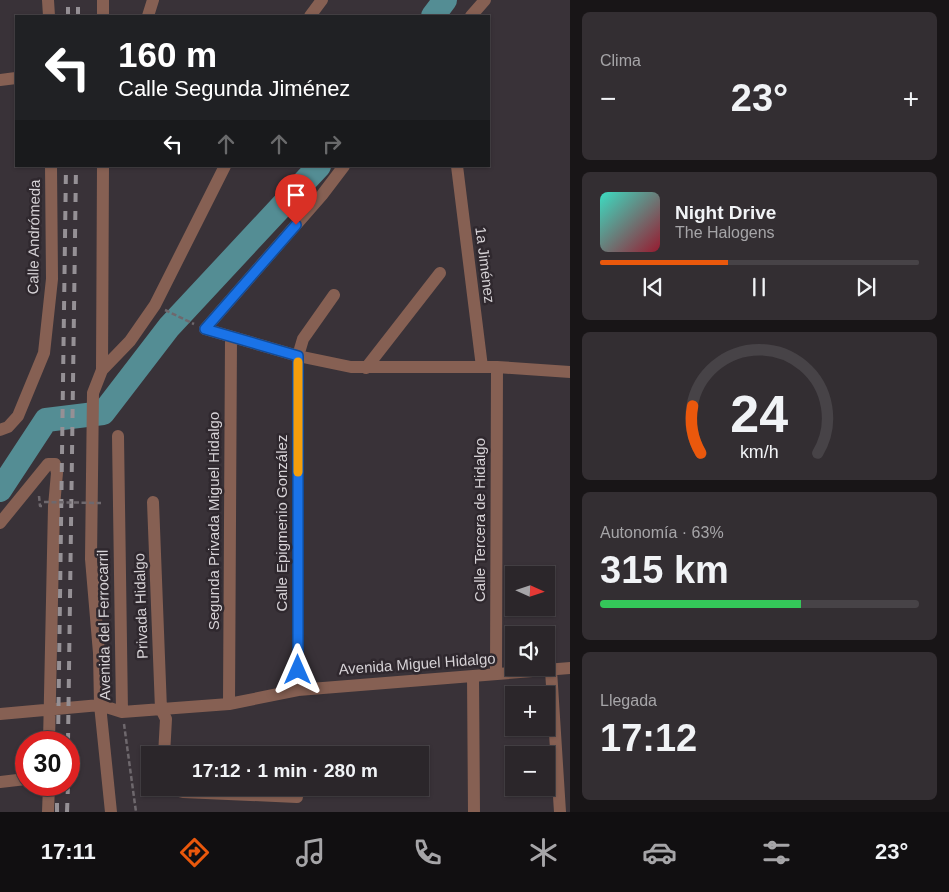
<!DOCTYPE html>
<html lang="es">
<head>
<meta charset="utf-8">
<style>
  :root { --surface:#2b262a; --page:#332e32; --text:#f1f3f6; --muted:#a6a5a8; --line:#474347; --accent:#ea580c }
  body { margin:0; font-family:Helvetica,sans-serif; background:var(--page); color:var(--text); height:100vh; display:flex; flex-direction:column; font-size:19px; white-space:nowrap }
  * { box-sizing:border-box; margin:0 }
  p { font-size:16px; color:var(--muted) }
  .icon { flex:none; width:28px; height:28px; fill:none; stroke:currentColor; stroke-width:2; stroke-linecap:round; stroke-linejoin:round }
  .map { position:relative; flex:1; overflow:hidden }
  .panel { display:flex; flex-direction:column; gap:12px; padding:12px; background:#181517; width:379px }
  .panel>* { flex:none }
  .top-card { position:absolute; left:15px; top:15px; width:475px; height:152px; border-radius:0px; box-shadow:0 1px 4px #0004,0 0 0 1px var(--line); background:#202124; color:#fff; overflow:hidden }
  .needle { width:32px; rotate:93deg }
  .controls { position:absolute; left:505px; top:566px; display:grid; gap:10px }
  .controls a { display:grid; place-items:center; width:50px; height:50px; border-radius:0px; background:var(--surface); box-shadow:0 1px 4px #0004,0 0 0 1px var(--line); font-size:25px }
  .speed { position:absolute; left:15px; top:731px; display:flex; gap:10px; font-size:25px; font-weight:700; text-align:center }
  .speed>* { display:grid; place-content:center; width:65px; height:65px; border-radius:50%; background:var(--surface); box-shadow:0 1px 4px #0004,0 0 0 1px var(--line); line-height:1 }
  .speed .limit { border:8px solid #d22; background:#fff; color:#111 }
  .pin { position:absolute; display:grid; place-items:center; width:42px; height:42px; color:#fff; margin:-51px -21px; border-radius:50% 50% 50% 0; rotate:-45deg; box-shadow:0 0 5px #0007 }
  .pin .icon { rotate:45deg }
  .me { position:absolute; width:55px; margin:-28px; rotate:0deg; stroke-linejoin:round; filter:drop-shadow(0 0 4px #0008) }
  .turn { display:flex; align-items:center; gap:18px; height:105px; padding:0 20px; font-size:22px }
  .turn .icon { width:65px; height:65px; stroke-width:2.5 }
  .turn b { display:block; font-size:35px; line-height:42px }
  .lanes { display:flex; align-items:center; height:48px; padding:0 20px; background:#0003; justify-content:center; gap:25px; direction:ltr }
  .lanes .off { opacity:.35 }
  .big { font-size:38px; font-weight:800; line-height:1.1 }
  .panel .tile { flex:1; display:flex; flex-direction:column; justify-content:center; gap:8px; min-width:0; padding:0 18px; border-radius:8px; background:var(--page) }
  .panel .dial { align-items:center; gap:0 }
  .dial svg { height:130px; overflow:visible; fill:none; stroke:var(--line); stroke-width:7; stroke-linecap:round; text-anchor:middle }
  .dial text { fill:var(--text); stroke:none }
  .song { display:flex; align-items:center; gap:15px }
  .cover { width:60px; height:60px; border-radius:8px; background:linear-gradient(135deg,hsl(170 70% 55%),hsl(350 70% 35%)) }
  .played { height:5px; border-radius:2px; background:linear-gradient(90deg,var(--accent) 40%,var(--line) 40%) }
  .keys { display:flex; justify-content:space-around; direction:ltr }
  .heat { display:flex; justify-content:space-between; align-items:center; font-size:28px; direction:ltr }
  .charge { height:8px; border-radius:4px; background:linear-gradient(90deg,#34c759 63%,var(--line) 0) }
  .trip { position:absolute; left:141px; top:746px; width:288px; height:50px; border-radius:0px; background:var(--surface); box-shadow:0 1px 4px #0004,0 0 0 1px var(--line); font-weight:800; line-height:50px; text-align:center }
  .dock { display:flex; height:80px; justify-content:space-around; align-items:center; background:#110f11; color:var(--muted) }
  .dock .icon { width:35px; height:35px }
  .dock .active { color:var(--accent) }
  .dock b { font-size:22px; color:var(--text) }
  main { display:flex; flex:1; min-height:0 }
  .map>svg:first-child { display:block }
</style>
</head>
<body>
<main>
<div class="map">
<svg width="571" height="812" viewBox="0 0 571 812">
  <rect width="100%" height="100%" fill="#393238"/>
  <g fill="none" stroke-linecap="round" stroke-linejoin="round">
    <path stroke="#548d94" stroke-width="24" d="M433 16 445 0
      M0 490 46 420 103 413 169 327 319 166"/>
    <path stroke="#6e686d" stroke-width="2.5" stroke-dasharray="5 2.5" stroke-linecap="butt" d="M165 310 194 324
      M39 496 40 506H42
      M124 724 136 812"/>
    <path stroke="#866053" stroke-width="12" d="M48 0 49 16
      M103 0V16
      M148 16 153 0
      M310 16 322 0
      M471 16 485 0
      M0 80 16 78
      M103 166 102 370 93 393 91 559 99 653 100 705 111 812
      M344 166 322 195 205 329 298 356 351 367H497L571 372
      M457 166 482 367
      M366 368 440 273
      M102 370 130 341 155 305 225 166
      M0 430 8 427 18 416 44 353 52 279 51 166
      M118 436 122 712
      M153 502 161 709 166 719 164 755
      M0 523 48 464H55L57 473 54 506 49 742
      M551 670 560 812
      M496 674 497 367
      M473 676 474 812
      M298 690V356L303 339 334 295
      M229 704 231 338
      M0 714 100 705 122 712 229 704 298 690 571 668
      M0 782 26 779
      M166 788 183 792 297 797
      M48 812 49 785"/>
    <path stroke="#959095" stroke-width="4" stroke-dasharray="9 9" stroke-linecap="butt" d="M68 16V0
      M78 16V0
      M58 742 66 166
      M68 742 76 166
      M57 812V785
      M67 812 68 785"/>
    <path stroke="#6e686d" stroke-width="2.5" stroke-dasharray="5 2.5" stroke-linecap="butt" d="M44 502 101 503"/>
  </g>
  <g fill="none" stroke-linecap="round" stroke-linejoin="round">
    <g stroke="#114b97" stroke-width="12">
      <path id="route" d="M296 225 205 329 298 356V670"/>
    </g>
    <use href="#route" stroke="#1a73e8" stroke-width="9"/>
    <path stroke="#f59e0b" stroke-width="9" d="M298 472V362"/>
  </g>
  <g text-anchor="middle" stroke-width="5" stroke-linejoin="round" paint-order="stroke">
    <g font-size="15" fill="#d6d2d6" stroke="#2f282e">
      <text transform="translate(34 237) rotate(-89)" y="5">Calle Andrómeda</text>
      <text transform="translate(485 265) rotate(83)" y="5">1a Jiménez</text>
      <text transform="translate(480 520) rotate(-90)" y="5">Calle Tercera de Hidalgo</text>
      <text transform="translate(214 521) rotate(-90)" y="5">Segunda Privada Miguel Hidalgo</text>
      <text transform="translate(282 523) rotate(-90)" y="5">Calle Epigmenio González</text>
      <text transform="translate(141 606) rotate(-92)" y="5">Privada Hidalgo</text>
      <text transform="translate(104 625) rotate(-91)" y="5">Avenida del Ferrocarril</text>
      <text transform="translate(417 664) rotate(-4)" y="5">Avenida Miguel Hidalgo</text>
    </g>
  </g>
</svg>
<div class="controls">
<a><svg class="needle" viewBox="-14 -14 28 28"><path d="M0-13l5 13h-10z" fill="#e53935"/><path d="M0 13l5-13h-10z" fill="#a6a5a8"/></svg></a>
<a><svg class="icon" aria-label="sound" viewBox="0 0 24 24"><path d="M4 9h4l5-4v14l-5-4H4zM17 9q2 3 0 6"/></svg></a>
<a>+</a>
<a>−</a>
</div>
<div class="speed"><div class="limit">30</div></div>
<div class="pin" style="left:296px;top:225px;background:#d93025"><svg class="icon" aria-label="arrive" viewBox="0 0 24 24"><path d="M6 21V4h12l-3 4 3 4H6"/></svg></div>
<svg class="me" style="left:298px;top:670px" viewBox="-20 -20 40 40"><path d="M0-17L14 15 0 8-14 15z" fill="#1a73e8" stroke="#fff" stroke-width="4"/></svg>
<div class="trip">17:12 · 1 min · 280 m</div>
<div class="top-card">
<div class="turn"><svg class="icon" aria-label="left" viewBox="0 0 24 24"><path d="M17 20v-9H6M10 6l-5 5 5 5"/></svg><div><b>160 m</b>Calle Segunda Jiménez</div></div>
<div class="lanes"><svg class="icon" aria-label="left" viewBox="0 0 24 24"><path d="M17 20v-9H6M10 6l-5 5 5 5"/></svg><svg class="icon off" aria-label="ahead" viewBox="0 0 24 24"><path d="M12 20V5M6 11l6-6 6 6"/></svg><svg class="icon off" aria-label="ahead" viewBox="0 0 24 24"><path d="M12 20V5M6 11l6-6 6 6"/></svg><svg class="icon off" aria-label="right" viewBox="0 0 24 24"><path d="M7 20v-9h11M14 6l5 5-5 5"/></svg></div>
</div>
</div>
<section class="panel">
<div class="tile"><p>Clima</p>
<div class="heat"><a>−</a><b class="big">23°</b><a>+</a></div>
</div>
<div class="tile">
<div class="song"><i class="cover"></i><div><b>Night Drive</b><p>The Halogens</p></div></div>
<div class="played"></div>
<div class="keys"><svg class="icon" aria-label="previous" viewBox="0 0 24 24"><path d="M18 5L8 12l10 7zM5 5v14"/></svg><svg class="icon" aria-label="pause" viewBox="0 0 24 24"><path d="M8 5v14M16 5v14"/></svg><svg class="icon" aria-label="next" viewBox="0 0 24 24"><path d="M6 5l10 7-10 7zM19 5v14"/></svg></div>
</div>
<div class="tile dial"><svg viewBox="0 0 100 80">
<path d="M14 69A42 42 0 1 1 86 69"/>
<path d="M14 69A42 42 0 0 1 9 40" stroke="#ea580c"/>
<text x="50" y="56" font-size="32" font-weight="700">24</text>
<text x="50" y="72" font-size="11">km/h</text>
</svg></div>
<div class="tile"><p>Autonomía · 63%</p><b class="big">315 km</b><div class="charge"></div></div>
<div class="tile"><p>Llegada</p><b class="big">17:12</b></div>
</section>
</main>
<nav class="dock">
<b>17:11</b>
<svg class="icon active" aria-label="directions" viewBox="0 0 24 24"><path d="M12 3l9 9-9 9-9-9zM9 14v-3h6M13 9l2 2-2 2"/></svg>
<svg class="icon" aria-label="music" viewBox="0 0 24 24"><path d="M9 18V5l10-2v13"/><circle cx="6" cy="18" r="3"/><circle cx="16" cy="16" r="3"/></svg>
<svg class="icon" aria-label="phone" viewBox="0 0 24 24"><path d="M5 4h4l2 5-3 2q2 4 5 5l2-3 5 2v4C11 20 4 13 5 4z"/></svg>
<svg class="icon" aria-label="climate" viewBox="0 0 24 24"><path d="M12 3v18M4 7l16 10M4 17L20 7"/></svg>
<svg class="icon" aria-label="car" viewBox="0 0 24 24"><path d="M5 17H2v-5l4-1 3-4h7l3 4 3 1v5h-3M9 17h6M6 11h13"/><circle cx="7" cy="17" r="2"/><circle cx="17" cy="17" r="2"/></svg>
<svg class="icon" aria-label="filters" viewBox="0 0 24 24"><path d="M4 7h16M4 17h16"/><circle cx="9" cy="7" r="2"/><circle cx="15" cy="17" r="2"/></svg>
<b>23°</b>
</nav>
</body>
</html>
